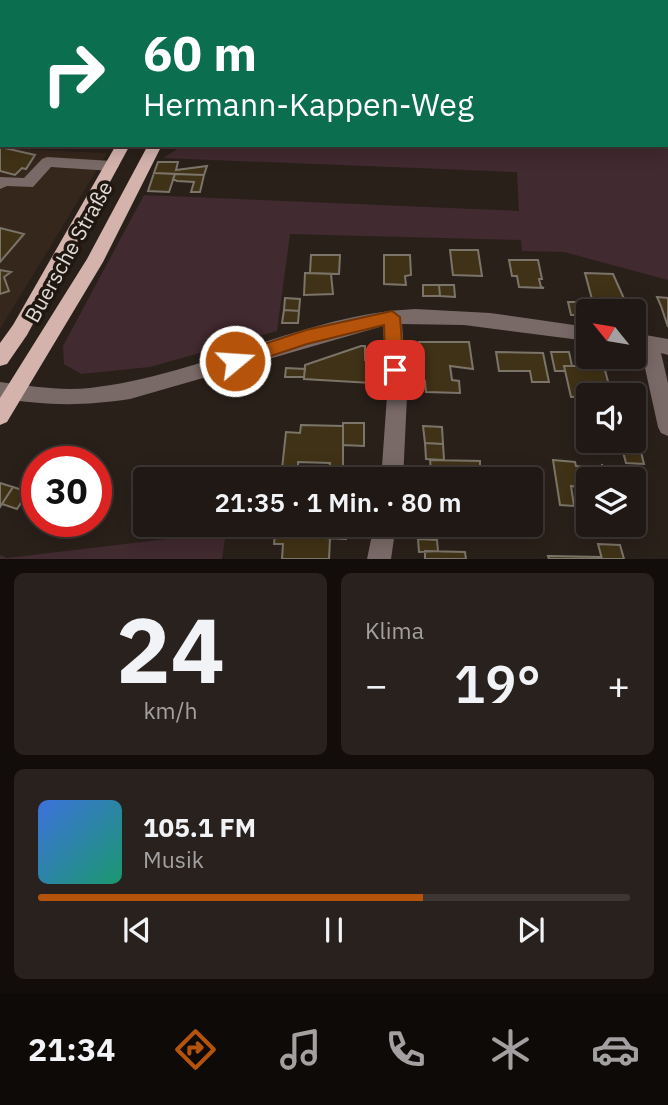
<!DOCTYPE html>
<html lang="de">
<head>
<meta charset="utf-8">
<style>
  :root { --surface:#201814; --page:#28211d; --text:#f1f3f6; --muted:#a2a0a0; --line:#3d3734; --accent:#b45309 }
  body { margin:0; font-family:"IBM Plex Sans",sans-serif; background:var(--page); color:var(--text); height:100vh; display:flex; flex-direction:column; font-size:26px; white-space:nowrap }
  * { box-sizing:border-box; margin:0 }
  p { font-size:23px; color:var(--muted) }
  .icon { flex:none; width:38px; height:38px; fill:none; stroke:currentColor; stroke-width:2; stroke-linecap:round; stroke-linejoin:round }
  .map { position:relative; height:559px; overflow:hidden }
  .panel { display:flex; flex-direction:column; gap:14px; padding:14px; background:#120d0b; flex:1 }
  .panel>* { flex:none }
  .guide { position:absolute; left:0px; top:0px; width:668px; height:147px; box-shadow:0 4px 18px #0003,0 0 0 2px var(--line); background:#0b6e4f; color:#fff; overflow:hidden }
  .needle { width:46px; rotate:300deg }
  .buttons { position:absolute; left:576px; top:299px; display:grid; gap:14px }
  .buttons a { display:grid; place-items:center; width:70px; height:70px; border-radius:7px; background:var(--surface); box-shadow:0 4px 18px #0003,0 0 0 2px var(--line); font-size:35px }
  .speed { position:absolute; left:21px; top:446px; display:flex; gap:14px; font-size:35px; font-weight:700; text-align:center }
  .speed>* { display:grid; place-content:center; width:91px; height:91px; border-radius:50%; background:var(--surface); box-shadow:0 4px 18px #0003,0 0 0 2px var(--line); line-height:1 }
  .speed .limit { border:10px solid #d22; background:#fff; color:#111 }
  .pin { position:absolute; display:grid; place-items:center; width:60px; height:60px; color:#fff; margin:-30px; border-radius:14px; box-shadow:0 4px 10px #0006 }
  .me { position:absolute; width:77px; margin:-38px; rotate:72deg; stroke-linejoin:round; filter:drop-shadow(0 0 5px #0008) }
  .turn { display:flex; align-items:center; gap:24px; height:147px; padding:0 28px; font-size:32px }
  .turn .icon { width:91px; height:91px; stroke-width:2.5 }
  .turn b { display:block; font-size:49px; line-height:60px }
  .big { font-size:52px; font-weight:600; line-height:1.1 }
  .panel .card { flex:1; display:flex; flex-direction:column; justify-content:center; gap:10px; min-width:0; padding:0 24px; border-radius:10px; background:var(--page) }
  .panel .dial { align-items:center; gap:0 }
  .dial b { font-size:91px; line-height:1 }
  .song { display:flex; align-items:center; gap:21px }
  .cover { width:84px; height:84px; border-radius:10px; background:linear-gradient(135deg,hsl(220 70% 55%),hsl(160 70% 35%)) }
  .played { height:7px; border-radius:4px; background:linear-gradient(90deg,var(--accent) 65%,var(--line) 65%) }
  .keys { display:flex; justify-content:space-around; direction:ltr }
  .heat { display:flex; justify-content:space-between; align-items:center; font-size:38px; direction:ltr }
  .panel .tiles { flex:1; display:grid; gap:14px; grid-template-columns:1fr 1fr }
  .card:last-child { grid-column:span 2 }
  .trip { position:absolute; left:133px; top:467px; width:410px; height:70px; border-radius:7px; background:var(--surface); box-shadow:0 4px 18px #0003,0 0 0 2px var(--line); font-weight:600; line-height:70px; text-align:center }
  .menu { display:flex; height:112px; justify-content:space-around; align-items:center; background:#0d0a08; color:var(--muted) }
  .menu .icon { width:49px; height:49px }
  .menu .selected { color:var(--accent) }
  .menu b { font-size:32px; color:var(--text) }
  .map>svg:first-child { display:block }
</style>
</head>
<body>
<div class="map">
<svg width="668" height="559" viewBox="0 0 668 559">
  <rect width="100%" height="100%" fill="#2a201a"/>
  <path fill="#36271c" d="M0 142 2 145 37 150 107 153 0 329Z"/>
  <path fill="#412a30" d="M312 0H668V280L564 252 522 251 521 240 290 234 277 331 150 367 81 374 64 364 63 346 144 195 519 211 517 172 163 158 184 145H667V2H307Z
    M226 532 222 559H0V555L7 558Z"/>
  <path fill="#403216" stroke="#7b7469" stroke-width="2" d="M0 147 35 155 26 169 22 168 15 175 0 171Z
    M158 162H178L176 170 207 166 204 175 154 173Z
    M154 173 175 174 169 192 148 191Z
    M175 174 204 175 200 192H191L194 182 177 181 173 179Z
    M0 228 24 234 0 262Z
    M450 250H478L482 276 453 275Z
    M311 255H340L339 274 310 273Z
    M384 255H410L411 275 405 276 406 285 384 284Z
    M509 260H538L542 279H539L541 287 544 288 519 287 517 276H512Z
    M0 270 11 272 4 277 9 291 0 294Z
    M305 273 334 274H331L333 294 304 295Z
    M585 273 613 274 626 303H593Z
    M423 285H439L440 296H423Z
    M439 285H454L455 297 440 296Z
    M657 297 668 298V327L661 306Z
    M285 298 300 299 299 311 284 310Z
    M568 302H577L580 315H571Z
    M577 302H587L588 315H580Z
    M284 310 299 311 298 323H282Z
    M419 342H469L473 369 450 366 452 380 459 381 460 393 426 392 425 381H421Z
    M361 346H365V360H371V383L304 379 305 365Z
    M496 352 543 353 549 382H532L530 371H499Z
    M551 352H569L572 366H564L565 371H555Z
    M584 363H603L612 396 571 397 564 366H585Z
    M286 368 305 369 304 377H285Z
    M343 423H364V446L343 445Z
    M301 425 343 426V471L329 470 330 463 298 462V469H282L286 432 300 433Z
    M423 426 442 427 443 444 425 443Z
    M425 443 443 444 444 460 426 459Z
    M622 448H640L644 464 626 463Z
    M430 460 480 461V480H432Z
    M553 460 575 462 576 466 602 468V464L605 480H588V492L585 488 571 486 574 506 560 505Z
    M0 483 13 487 0 507Z
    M13 487 28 492 17 509 2 504Z
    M276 525H326L325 538H330L329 559H282L283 544H274Z
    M326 525H346V539L325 538Z
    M418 539 437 540 438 551 419 552Z
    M598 544 620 545 624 559H602Z
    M425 551 465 552 466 559H425Z
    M548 556 601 557 602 559H549Z"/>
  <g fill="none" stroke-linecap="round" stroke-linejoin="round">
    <path stroke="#706761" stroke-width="2" stroke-dasharray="5 2.5" stroke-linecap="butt" d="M582 0 591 2
      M208 2 212 0
      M419 2 421 0"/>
    <path fill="#7a6a67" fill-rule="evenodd" d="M296 0H310L294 2Z
      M47 157 112 161 119 166 112 171 51 167 33 187 7 186 0 189V177L24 178 42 159Z
      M415 309 490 313 588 327V341L464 325 402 324 407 396 403 480H381L387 396 383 326 130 399C83 406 47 406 0 398V382C30 386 60 391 90 388 201 376 305 314 415 309Z
      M634 333 668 339V355L661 353 668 383V436L661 433 658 427 641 350 634 348Z
      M374 525H396L391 559H367Z"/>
    <path fill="#d4b3ad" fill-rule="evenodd" d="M232 0H246L230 2Z
      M268 0H283L266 2Z
      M0 100H2L0 109Z
      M116 145H130L27 335 7 364 0 366V343L13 325Z
      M148 145H162L103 262 7 422 0 425V398L87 259Z"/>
  </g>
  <path fill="#b45309" stroke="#753606" stroke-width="2" d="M392 311 400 317 404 370 395 377 386 370 384 325 307 344 235 368 226 361 229 356 306 330Z"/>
  <g text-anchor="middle" stroke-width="7" stroke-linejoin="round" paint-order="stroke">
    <g font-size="21" fill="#e1dad6" stroke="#201711">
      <text transform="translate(69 252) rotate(-61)" y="7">Buersche Straße</text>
    </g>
  </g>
</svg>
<div class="buttons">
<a><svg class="needle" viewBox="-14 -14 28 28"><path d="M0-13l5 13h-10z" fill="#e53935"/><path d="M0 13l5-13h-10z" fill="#a2a0a0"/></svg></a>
<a><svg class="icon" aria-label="sound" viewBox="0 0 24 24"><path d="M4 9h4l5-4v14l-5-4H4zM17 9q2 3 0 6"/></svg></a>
<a><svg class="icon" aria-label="layers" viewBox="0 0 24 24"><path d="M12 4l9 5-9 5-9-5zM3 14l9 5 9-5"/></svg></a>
</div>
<div class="speed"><div class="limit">30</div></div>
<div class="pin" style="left:395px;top:370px;background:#d93025"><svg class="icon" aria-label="arrive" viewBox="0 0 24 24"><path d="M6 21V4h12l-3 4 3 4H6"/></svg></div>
<svg class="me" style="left:235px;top:361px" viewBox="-20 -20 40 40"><circle r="17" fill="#b45309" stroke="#fff" stroke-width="3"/><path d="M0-11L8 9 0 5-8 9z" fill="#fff"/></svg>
<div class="trip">21:35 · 1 Min. · 80 m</div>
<div class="guide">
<div class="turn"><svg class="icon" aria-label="right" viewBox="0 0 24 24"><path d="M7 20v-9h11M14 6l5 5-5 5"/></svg><div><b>60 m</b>Hermann-Kappen-Weg</div></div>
</div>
</div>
<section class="panel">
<div class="tiles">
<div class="card dial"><b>24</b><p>km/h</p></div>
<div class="card"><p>Klima</p>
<div class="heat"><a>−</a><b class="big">19°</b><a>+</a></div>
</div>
<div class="card">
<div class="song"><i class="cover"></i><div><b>105.1 FM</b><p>Musik</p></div></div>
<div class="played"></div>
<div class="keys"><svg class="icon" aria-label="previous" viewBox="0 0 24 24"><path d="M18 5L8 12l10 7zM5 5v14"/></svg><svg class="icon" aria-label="pause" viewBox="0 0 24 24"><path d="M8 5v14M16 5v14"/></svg><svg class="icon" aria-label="next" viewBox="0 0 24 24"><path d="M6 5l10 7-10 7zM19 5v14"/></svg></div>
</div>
</div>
</section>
<nav class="menu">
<b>21:34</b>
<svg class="icon selected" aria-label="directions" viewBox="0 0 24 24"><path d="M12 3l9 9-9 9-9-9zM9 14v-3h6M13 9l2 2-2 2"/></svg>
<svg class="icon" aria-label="music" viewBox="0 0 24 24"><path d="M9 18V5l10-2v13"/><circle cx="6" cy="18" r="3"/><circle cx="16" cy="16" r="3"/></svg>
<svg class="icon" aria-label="phone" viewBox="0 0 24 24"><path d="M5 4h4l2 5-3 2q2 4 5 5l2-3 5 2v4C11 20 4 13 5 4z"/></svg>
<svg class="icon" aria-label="climate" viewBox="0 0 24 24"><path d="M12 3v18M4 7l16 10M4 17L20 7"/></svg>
<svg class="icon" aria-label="car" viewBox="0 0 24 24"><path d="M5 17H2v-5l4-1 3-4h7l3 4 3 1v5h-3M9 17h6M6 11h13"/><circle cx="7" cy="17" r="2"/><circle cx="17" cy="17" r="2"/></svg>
</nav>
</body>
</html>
